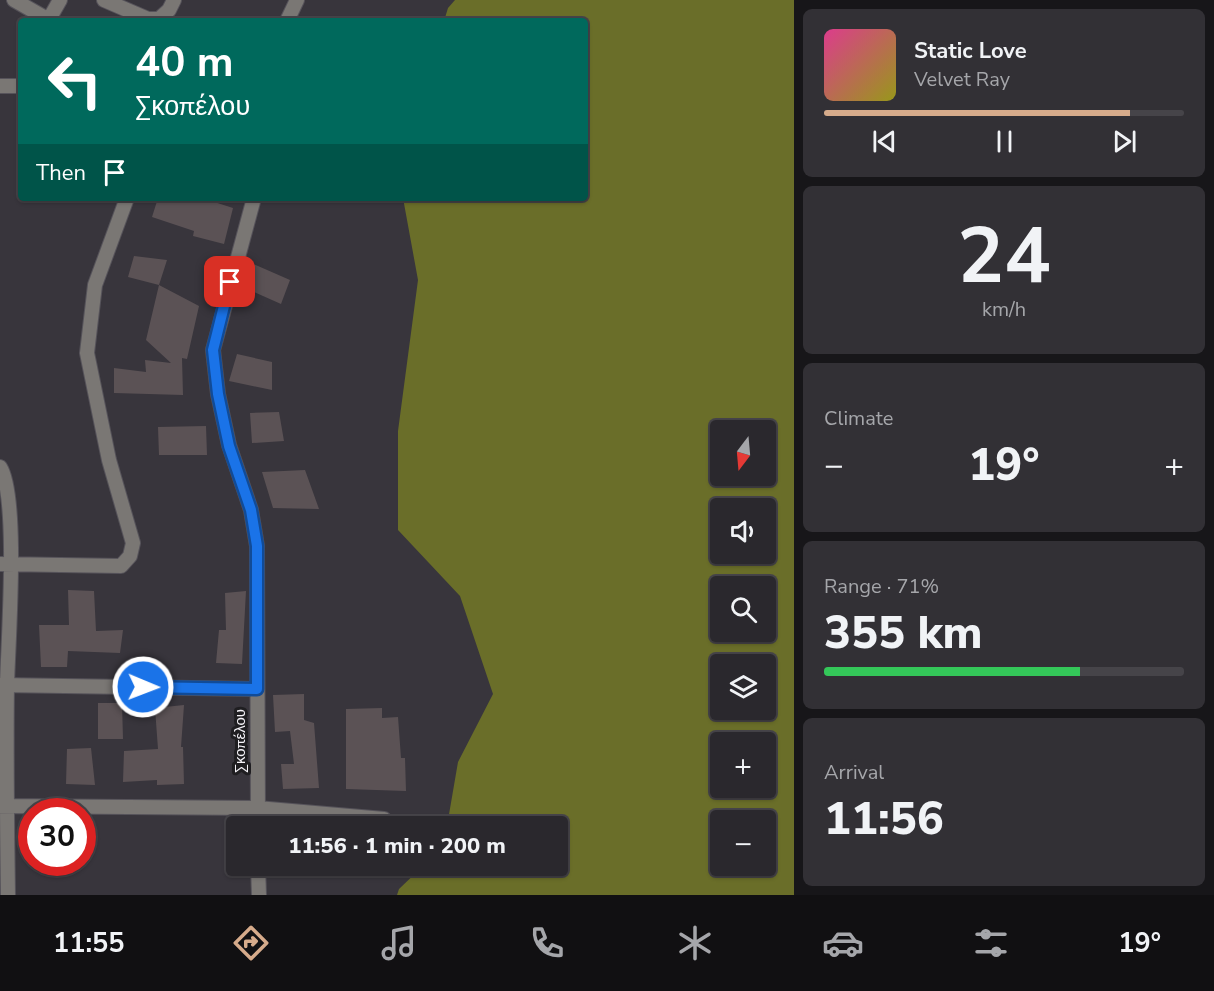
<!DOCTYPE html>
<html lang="en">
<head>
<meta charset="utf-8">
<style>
  :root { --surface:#2a282d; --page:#323035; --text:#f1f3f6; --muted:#a5a6aa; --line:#464449; --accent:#d6ab8b }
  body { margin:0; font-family:"Nunito Sans",sans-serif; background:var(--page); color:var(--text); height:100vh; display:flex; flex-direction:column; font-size:22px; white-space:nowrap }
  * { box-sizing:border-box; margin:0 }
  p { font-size:20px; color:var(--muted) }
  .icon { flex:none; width:33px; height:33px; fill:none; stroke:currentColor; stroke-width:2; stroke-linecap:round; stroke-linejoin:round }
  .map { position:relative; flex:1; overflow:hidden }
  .drawer { display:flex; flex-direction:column; gap:9px; padding:9px; background:#171619; width:420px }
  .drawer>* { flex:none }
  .hud { position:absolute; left:18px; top:18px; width:570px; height:183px; border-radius:6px; box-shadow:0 2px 4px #0004,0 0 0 2px var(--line); background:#00695c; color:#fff; overflow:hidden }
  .needle { width:39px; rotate:196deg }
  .fabs { position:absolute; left:710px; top:420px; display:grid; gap:12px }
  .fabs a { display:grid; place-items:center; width:66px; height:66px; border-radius:6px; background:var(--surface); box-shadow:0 2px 4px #0004,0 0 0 2px var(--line); font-size:30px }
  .speed { position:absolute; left:18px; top:798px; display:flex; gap:12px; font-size:30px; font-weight:700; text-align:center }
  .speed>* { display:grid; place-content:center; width:78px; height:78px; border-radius:50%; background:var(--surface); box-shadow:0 2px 4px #0004,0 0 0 2px var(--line); line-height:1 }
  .speed .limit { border:9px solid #d22; background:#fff; color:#111 }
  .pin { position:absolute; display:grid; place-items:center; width:51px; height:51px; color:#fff; margin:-26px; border-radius:12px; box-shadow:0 3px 9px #0006 }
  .me { position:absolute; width:66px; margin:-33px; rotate:91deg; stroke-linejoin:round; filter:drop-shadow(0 0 4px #0008) }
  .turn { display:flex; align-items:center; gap:21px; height:126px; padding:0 18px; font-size:27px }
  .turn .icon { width:78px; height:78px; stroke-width:2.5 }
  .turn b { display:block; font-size:42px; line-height:51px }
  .then { display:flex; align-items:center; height:57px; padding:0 18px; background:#0003; gap:12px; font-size:22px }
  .big { font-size:45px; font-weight:800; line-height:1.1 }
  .drawer .card { flex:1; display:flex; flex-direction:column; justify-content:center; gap:9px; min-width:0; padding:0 21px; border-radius:9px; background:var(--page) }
  .drawer .dial { align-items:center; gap:0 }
  .dial b { font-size:78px; line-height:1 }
  .song { display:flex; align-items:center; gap:18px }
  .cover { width:72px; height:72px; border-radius:9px; background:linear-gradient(135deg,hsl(330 70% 55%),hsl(60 70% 35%)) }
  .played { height:6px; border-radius:3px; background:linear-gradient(90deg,var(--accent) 85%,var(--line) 85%) }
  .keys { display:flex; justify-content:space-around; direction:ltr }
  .heat { display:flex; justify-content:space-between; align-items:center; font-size:33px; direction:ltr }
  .charge { height:9px; border-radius:4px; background:linear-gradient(90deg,#34c759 71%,var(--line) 0) }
  .trip { position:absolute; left:226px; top:816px; width:342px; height:60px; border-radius:6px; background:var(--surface); box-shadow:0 2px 4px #0004,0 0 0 2px var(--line); font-weight:800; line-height:60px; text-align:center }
  .tab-bar { display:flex; height:96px; justify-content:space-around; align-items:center; background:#111012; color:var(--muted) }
  .tab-bar .icon { width:42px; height:42px }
  .tab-bar .active { color:var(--accent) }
  .tab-bar b { font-size:27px; color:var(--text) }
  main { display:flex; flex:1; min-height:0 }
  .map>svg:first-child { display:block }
</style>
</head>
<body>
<main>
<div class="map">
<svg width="794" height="895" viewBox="0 0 794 895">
  <rect width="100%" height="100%" fill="#38353c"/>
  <path fill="#6a6e29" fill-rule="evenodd" d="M455 0H794V895H397L399 889 423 866H558V826H447L458 762 493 694 460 596 398 530V431L418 280 403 198H585V21H444L448 8ZM720 430H765V476H720ZM765 508V554H720V508ZM765 586V632H720V586ZM720 664H765V710H720ZM720 742H765V788H720ZM765 820V866H720V820Z"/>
  <path fill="#5b5255" d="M158 198H189L203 203 205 199 233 208 224 244 193 236 194 231 152 217Z
    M134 256 167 260 159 285 128 277Z
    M251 263 290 280 281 304 243 287Z
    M159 285 199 306 187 359 182 358 183 395 114 393V368L146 372 145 360 171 363 146 340Z
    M237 354 272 362V390L229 381Z
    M279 412 284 441 252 443 250 413Z
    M206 426 207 455H159L158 427Z
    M305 470 319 509 273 508 262 472Z
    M68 590 94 591 96 631 123 630 120 653 68 651 67 667H41L39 625H69Z
    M246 591 242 664 216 663 219 630H226L225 593Z
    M304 694V720L314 723 319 788 283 789 281 764H294L290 731 275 732 273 695Z
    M98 703H122L123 739H98Z
    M184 705 181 747H183L184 784 157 785V780L123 782 124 751 158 749 155 708Z
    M382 708V718L398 717 401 758H405L406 791 346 789V709Z
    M91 748 95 785 66 784 67 749Z"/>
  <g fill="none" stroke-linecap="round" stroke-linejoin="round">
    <g stroke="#56535a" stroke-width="16">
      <path id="minor" d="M14 0 49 20
        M104 0 148 19H159L169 10 174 0
        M48 21 60 0
        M287 21 297 0
        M0 86H21
        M254 198 213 350 218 394 229 445 251 510 257 546 258 826
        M0 467C19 497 8 643 7 685 6 755 7 825 8 895
        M0 564 121 566 130 556 133 543 109 460 87 353 95 285 127 198
        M0 685 257 689
        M0 806 257 808 384 819
        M258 866 259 895"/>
    </g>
    <use href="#minor" stroke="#7a7774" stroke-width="14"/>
  </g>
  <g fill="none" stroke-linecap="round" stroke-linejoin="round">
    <g stroke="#114b97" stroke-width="15">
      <path id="route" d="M143 687 257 689V546L251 510 229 446 218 394 213 350 230 282"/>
    </g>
    <use href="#route" stroke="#1a73e8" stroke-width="10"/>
  </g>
  <g text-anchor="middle" stroke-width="6" stroke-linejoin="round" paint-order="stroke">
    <g font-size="15" fill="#f5f3f8" stroke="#1f1e21">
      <text transform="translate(240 741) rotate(-90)" y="5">Σκοπέλου</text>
    </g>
  </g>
</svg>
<div class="fabs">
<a><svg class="needle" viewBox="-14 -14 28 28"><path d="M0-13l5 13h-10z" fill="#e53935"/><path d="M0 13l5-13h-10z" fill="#a5a6aa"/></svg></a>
<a><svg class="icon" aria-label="sound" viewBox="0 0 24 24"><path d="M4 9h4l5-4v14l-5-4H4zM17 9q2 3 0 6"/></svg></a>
<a><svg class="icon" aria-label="search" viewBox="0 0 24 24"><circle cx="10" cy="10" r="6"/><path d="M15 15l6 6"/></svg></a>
<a><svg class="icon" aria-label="layers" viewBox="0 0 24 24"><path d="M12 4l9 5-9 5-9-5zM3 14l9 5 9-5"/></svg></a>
<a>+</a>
<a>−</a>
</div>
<div class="speed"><div class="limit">30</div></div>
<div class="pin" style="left:230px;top:282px;background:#d93025"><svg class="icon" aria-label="arrive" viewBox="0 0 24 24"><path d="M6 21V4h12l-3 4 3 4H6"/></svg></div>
<svg class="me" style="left:143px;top:687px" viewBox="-20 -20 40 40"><circle r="17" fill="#1a73e8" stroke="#fff" stroke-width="3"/><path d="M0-11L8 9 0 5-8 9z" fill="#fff"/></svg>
<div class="trip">11:56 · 1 min · 200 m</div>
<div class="hud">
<div class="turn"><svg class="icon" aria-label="left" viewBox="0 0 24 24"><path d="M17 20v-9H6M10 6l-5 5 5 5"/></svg><div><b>40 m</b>Σκοπέλου</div></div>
<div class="then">Then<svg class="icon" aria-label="arrive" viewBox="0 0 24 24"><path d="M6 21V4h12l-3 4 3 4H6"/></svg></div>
</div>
</div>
<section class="drawer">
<div class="card">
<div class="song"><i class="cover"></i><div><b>Static Love</b><p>Velvet Ray</p></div></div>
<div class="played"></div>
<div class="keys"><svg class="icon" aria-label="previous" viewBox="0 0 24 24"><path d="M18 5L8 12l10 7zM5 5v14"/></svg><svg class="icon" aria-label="pause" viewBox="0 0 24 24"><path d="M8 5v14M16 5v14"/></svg><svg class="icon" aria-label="next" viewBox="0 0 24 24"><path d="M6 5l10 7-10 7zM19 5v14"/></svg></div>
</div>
<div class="card dial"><b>24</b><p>km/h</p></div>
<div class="card"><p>Climate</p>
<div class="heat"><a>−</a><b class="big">19°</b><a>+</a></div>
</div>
<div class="card"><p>Range · 71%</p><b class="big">355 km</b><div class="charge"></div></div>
<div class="card"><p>Arrival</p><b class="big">11:56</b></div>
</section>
</main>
<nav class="tab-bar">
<b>11:55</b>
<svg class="icon active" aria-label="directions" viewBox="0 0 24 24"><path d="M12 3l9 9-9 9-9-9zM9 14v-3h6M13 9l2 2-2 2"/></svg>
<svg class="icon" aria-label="music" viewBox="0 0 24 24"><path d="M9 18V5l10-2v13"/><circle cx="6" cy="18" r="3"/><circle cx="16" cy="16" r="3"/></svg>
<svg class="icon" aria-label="phone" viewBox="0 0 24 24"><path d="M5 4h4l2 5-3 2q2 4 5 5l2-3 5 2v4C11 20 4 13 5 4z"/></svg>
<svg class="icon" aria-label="climate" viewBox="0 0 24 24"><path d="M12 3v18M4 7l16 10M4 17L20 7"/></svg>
<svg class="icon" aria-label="car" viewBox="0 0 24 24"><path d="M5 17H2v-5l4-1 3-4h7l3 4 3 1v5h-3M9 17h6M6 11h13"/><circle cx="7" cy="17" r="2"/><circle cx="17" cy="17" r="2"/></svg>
<svg class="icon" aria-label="filters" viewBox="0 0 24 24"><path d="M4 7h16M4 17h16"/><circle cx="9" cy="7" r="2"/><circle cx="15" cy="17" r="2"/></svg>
<b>19°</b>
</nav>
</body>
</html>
